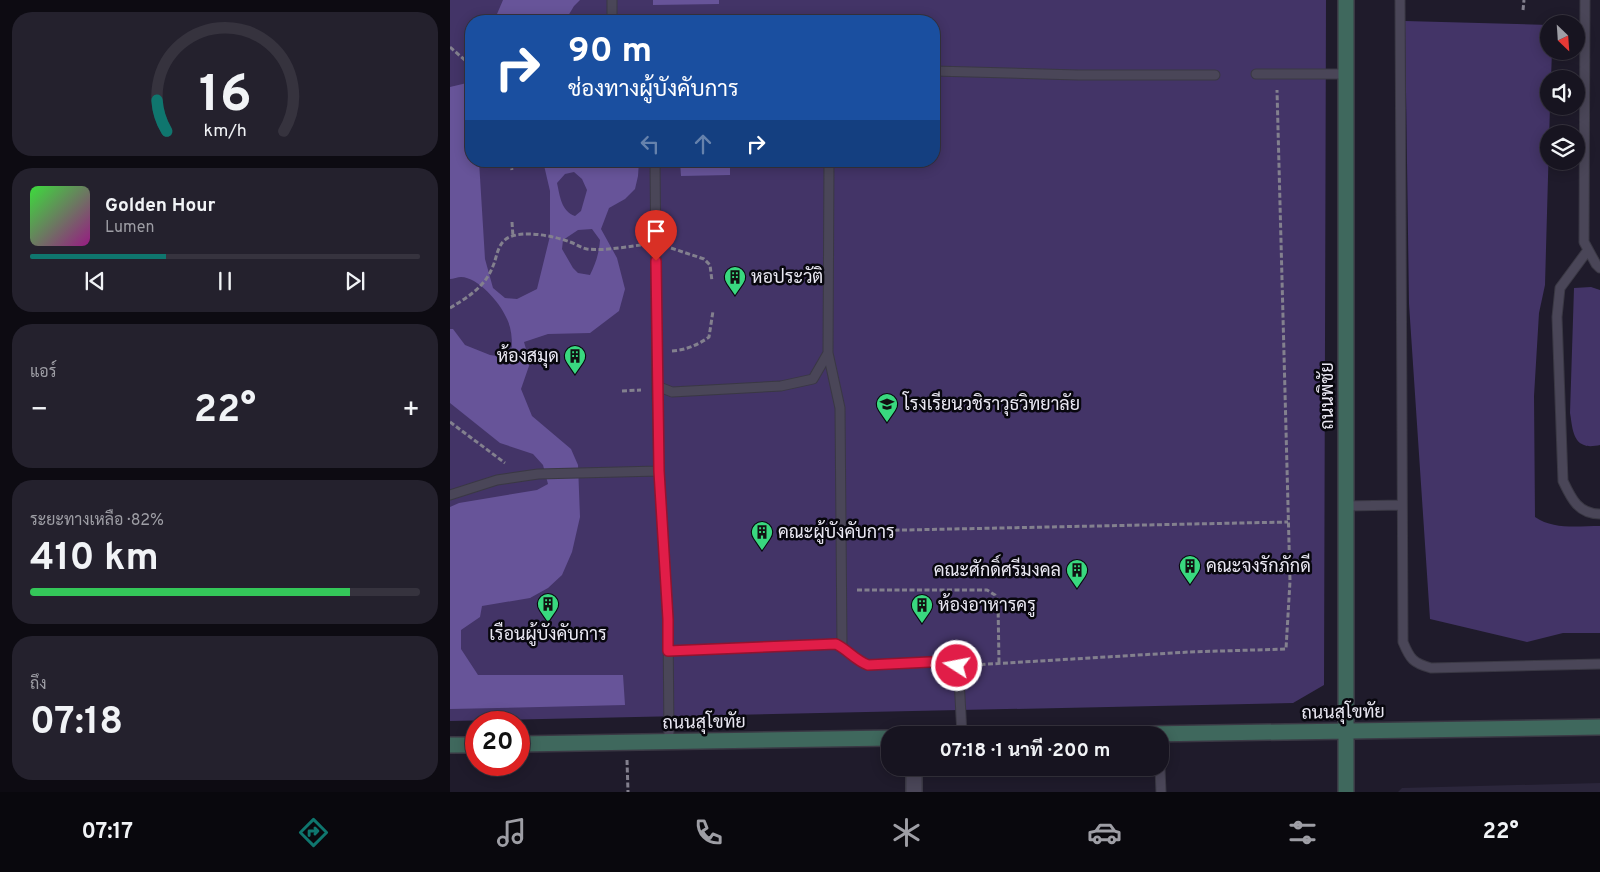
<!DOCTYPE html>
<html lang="th">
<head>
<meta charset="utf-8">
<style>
  :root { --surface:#171420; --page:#24212d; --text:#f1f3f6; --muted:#9e9ea5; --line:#36333e; --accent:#0f766e }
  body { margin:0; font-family:Overpass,Sarabun,sans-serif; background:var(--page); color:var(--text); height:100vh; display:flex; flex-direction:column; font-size:19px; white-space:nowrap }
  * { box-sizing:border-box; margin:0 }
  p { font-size:16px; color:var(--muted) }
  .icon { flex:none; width:28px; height:28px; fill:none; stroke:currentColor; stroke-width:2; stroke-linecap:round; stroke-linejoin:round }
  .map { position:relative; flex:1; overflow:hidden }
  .panel { display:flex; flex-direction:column; gap:12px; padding:12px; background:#0d0b12; width:450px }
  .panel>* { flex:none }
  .banner { position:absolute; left:15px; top:15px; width:475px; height:152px; border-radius:20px; box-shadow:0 2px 12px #0003,0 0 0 1px var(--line); background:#1a4fa0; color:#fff; overflow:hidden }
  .needle { width:32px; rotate:155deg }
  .controls { position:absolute; left:1090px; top:15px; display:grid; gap:10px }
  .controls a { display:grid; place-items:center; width:45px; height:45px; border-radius:50%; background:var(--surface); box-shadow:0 2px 12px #0003,0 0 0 1px var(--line); font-size:25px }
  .speed { position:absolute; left:15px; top:711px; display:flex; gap:10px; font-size:25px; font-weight:700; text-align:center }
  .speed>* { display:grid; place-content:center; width:65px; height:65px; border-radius:50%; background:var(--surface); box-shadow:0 2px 12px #0003,0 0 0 1px var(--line); line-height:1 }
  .speed .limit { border:8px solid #d22; background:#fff; color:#111 }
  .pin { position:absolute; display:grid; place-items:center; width:42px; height:42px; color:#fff; margin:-51px -21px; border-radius:50% 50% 50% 0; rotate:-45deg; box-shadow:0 0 5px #0007 }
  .pin .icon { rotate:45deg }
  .me { position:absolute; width:55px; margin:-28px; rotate:281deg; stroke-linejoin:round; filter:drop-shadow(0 0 4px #0008) }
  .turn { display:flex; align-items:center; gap:18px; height:105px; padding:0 20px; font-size:22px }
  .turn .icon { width:65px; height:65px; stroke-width:2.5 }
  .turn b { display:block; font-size:35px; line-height:42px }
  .lanes { display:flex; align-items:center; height:48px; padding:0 20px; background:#0003; justify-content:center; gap:25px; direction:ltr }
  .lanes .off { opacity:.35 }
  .big { font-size:38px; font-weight:700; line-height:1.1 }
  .panel .widget { flex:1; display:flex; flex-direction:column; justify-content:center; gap:8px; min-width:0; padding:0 18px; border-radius:20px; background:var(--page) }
  .panel .dial { align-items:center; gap:0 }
  .dial svg { height:130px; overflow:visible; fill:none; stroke:var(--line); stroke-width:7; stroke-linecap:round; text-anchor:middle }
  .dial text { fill:var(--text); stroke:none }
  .song { display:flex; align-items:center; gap:15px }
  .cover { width:60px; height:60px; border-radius:8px; background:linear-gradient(135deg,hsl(120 70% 55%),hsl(310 70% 35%)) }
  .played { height:5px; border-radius:2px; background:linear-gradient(90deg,var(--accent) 35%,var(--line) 35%) }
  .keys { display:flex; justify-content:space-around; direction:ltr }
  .heat { display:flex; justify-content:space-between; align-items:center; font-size:28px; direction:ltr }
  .charge { height:8px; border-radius:4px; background:linear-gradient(90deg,#34c759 82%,var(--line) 0) }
  .trip { position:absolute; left:431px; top:726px; width:288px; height:50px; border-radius:20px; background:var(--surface); box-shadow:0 2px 12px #0003,0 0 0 1px var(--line); font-weight:700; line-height:50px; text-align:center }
  .dock { display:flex; height:80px; justify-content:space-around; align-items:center; background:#09080d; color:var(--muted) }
  .dock .icon { width:35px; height:35px }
  .dock .selected { color:var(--accent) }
  .dock b { font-size:22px; color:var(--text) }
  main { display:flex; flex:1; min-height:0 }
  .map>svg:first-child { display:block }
</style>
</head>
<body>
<main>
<section class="panel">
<div class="widget dial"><svg viewBox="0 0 100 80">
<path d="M14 69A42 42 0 1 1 86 69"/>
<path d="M14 69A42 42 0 0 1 8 50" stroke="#0f766e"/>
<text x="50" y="56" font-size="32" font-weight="700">16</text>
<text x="50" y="72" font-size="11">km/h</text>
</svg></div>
<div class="widget">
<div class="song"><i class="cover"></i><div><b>Golden Hour</b><p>Lumen</p></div></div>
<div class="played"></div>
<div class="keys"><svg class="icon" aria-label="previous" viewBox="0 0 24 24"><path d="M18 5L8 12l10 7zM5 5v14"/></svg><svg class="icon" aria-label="pause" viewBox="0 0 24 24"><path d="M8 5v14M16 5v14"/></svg><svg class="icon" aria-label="next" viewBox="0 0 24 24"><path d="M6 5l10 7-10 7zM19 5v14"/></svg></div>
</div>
<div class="widget"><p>แอร์</p>
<div class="heat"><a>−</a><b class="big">22°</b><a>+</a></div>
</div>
<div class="widget"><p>ระยะทางเหลือ · 82%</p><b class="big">410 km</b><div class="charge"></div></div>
<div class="widget"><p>ถึง</p><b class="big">07:18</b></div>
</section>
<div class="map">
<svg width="1150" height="792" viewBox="0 0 1150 792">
  <rect width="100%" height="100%" fill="#1f1b2b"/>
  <path fill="#2b263b" d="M1150 783V792H948L952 788Z"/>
  <path fill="#433467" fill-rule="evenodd" d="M0 0H876L874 685 843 703 0 721ZM21 21H484V161H21Z
    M955 21 1099 25V51H1102L1101 79H1099V106H1100L1095 285 1089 313 1084 396 1085 517C1104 530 1128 526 1150 526V633H1113L1077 642 980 619 959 304Z
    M1141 287 1150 290V445C1145 446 1138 447 1134 445 1122 441 1122 423 1120 413L1124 288Z"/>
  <path fill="#675499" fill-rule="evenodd" d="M53 0H130L124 6 115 21H44Z
    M203 0H269V4L203 5Z
    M21 82V161H29L35 259 43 288 55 298 67 299 87 289 100 236V191L93 161H189L188 176 185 189 175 199 159 208 151 229 167 258 175 289 169 311 140 333 98 334 74 342 80 363 71 389 82 416 121 449 128 465 130 517 122 552 112 575 98 588 80 598 32 606 30 617 11 630V649L28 675H173L175 705 0 709V507L9 503 87 490 98 484 93 465 83 454 50 443 0 403V329H3L15 345 40 355 53 357 62 347C62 336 61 326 56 317 50 303 28 277 11 277 8 277 3 279 0 279V87ZM124 172 132 179 137 190 131 211 125 216C111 211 110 196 107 183L115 174ZM142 229 150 240C149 253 146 263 140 275L128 273 123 268 112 249 113 240 128 230Z
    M230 161H280V175L231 176Z"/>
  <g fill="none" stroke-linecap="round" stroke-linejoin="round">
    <g stroke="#3a3844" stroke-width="11">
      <path id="lane" d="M162 0V21
        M950 0 953 642C960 659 963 663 981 668L1150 664
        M1135 0 1134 242 1146 264 1150 268
        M484 71 628 75H765
        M806 74H895
        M205 161 207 390 209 471 218 619 219 741
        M1138 250 1110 288 1107 317 1113 481C1121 498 1128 514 1150 514
        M378 353 390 408 392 647
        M207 386 222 392 331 386 363 379 378 353 379 161
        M0 495 47 480 88 474 209 471
        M895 506 952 505
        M218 651 386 644C398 650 405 660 418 665L500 661 507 666 509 678 512 735
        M710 768 711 792"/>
    </g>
    <g stroke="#3a3844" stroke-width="18">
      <path id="street" d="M464 768V792"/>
    </g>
    <g stroke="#3a3844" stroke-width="18">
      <path id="secondary" d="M896 0V792
        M637 735 1150 727
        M69 744 440 738
        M0 745H26"/>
    </g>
    <path stroke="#83808e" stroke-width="3" stroke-dasharray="5 2.5" stroke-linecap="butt" d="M1073 10 1074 0
      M0 47 17 62 21 69
      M60 161 62 170
      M62 222 63 237
      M221 248 254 259 260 265 262 281
      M0 308C18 297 35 287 43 266 47 257 47 246 56 239 71 229 104 236 120 242 126 244 131 248 137 249 155 251 174 247 191 245
      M222 351C236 350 248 345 259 337L263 311
      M172 391 191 390
      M0 422 55 463
      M407 531 838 522
      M407 590H537L545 595 548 602 549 663
      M523 665 739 652 836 649 840 581 827 90
      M177 760 178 792"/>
    <use href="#lane" stroke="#4a4658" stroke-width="9"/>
    <use href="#street" stroke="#4a4658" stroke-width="15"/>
    <use href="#secondary" stroke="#3f685d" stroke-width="15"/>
  </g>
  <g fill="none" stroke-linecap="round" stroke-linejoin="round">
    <g stroke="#92132f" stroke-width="12">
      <path id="route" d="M206 261 209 471 218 619V651L386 644C398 650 405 660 418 665L500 661 507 666"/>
    </g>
    <use href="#route" stroke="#e11d48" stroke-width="9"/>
  </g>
  <defs>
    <g id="building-pin" transform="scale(1.125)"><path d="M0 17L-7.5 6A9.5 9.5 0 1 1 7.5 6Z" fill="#39d87f" stroke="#08070e"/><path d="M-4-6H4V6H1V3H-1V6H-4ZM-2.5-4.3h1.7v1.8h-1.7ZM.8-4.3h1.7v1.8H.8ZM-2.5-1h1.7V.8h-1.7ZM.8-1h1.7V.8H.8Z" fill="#111"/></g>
    <g id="school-pin" transform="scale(1.125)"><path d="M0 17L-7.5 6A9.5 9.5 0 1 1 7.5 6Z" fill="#39d87f" stroke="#08070e"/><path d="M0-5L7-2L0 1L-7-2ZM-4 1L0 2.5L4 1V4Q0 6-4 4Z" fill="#111"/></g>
  </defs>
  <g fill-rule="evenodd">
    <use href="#building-pin" x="285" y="277"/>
    <use href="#building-pin" x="125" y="356"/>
    <use href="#school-pin" x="437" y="404"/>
    <use href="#building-pin" x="312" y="532"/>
    <use href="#building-pin" x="740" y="566"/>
    <use href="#building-pin" x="627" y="570"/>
    <use href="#building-pin" x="98" y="604"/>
    <use href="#building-pin" x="472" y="605"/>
  </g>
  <g text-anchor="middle" stroke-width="5" stroke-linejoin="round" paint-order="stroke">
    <g font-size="18" fill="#eae8f3" stroke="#08070e" text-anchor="start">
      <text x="301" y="283">หอประวัติ</text>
      <text x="109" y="362" text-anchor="end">ห้องสมุด</text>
      <text x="453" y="410">โรงเรียนวชิราวุธวิทยาลัย</text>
      <text x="328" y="538">คณะผู้บังคับการ</text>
      <text x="756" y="572">คณะจงรักภักดี</text>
      <text x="611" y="576" text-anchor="end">คณะศักดิ์ศรีมงคล</text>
      <text x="488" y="611">ห้องอาหารครู</text>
      <text x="98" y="640" text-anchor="middle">เรือนผู้บังคับการ</text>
    </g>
    <g font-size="18" fill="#eae8f3" stroke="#08070e">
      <text transform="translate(877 396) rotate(-90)" y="6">ถนนพิชัย</text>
      <text transform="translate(893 712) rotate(-1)" y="6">ถนนสุโขทัย</text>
      <text transform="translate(254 722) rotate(-1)" y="6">ถนนสุโขทัย</text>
    </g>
  </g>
</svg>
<div class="controls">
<a><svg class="needle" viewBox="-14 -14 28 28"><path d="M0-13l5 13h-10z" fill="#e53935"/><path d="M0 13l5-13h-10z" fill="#9e9ea5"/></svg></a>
<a><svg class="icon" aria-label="sound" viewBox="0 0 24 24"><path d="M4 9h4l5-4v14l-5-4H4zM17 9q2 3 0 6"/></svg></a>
<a><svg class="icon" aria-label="layers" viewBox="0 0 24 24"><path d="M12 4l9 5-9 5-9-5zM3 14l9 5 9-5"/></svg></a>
</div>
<div class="speed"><div class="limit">20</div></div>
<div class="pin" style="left:206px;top:261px;background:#d93025"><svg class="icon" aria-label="arrive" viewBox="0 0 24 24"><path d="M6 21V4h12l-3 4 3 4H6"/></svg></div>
<svg class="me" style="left:507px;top:666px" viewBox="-20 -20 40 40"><circle r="17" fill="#e11d48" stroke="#fff" stroke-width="3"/><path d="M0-11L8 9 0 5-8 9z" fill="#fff"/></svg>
<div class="trip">07:18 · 1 นาที · 200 m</div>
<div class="banner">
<div class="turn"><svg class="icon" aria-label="right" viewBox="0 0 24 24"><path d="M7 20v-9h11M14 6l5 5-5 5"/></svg><div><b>90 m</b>ช่องทางผู้บังคับการ</div></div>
<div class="lanes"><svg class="icon off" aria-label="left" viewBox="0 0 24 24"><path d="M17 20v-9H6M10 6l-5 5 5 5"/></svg><svg class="icon off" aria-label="ahead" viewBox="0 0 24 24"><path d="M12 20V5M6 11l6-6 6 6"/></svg><svg class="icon" aria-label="right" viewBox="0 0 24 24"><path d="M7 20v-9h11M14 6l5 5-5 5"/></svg></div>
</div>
</div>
</main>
<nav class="dock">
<b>07:17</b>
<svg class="icon selected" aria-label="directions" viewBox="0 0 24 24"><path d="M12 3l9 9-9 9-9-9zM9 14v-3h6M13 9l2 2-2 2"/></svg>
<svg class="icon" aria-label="music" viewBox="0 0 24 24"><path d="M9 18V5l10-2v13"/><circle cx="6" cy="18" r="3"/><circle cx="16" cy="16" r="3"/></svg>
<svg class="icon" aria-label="phone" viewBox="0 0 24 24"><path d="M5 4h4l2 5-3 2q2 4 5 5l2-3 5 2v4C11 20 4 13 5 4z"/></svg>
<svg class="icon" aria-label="climate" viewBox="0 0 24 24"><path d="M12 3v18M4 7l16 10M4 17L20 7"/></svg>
<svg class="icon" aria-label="car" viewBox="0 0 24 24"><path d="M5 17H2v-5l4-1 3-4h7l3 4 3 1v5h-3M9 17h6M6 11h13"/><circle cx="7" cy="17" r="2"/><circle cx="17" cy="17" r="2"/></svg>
<svg class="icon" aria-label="filters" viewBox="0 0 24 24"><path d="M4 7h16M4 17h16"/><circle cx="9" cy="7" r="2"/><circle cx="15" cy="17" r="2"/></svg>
<b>22°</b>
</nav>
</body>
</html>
